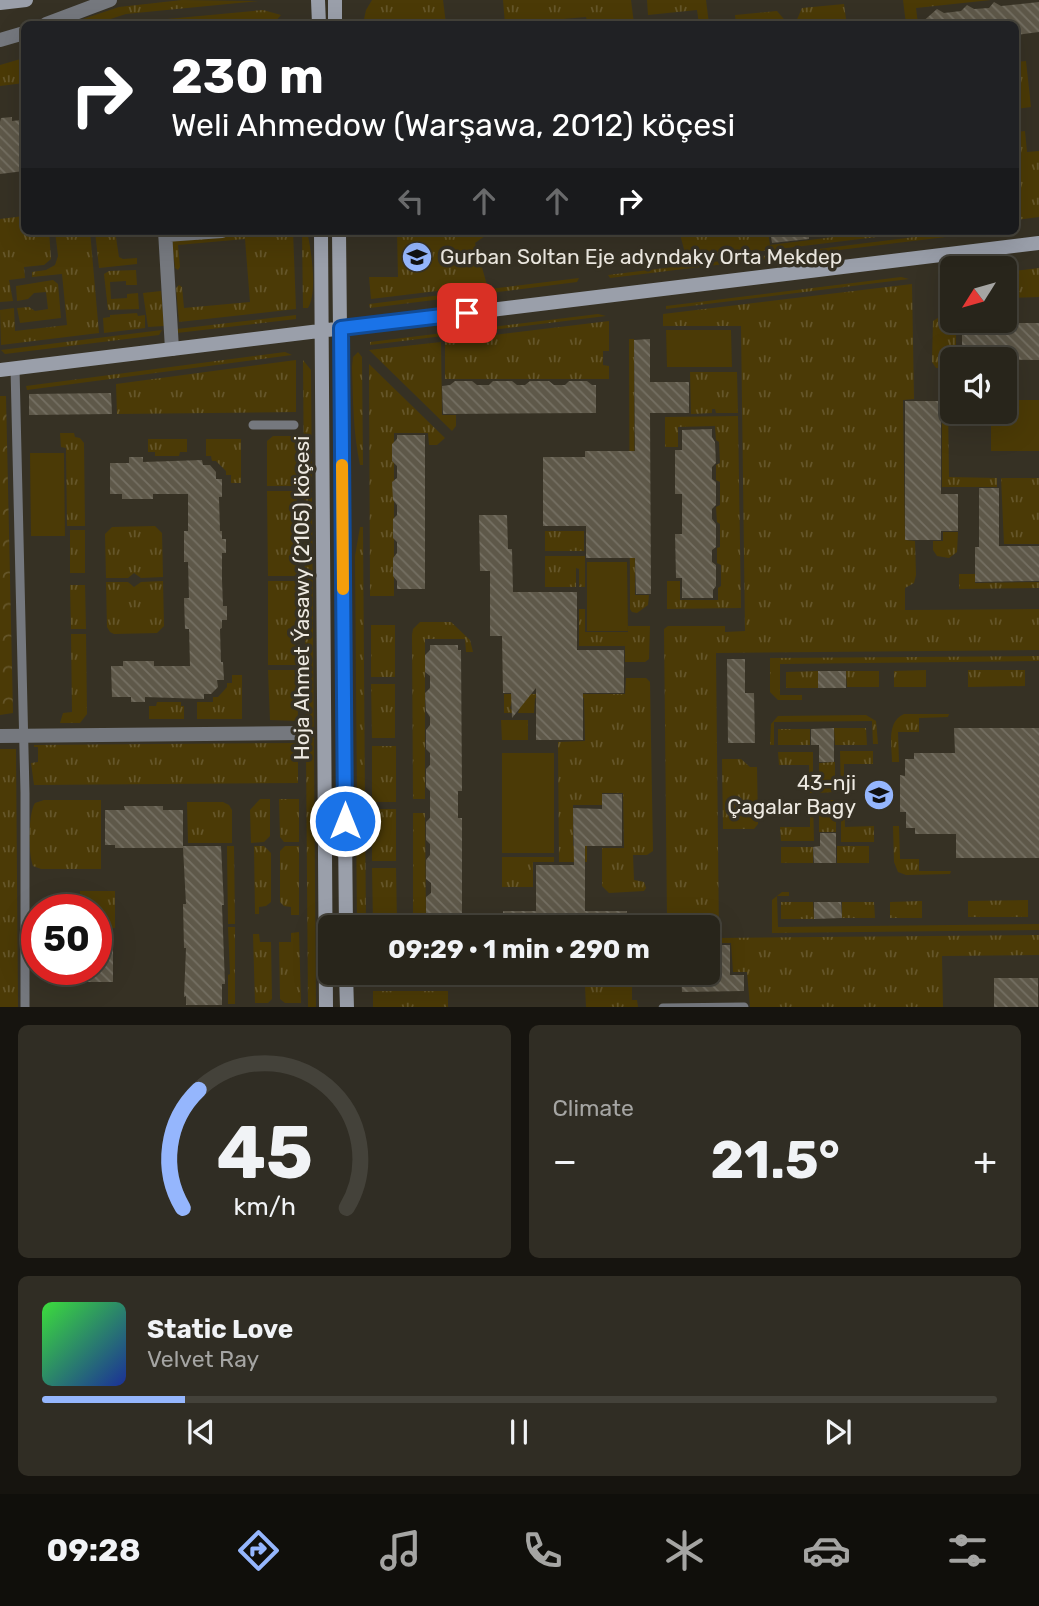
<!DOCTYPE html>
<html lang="en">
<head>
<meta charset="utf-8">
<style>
  :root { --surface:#28251b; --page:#302d24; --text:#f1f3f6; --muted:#a5a5a3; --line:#44423a; --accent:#95b6fd }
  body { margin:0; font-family:Rubik,sans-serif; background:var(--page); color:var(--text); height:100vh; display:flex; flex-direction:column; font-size:26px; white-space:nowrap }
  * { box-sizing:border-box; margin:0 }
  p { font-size:23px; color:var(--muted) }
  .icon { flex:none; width:38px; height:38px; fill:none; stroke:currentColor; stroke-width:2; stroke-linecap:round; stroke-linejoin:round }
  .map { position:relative; height:1007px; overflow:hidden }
  .drawer { display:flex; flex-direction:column; gap:18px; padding:18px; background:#16140f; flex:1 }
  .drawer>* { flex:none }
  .hud { position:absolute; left:21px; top:21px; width:998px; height:214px; border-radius:10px; box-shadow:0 7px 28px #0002,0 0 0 2px var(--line); background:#202124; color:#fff; overflow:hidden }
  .needle { width:46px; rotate:233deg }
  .fabs { position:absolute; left:940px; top:256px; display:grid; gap:14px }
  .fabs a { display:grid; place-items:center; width:77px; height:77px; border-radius:10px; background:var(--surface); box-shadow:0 7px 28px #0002,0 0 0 2px var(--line); font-size:35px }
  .speed { position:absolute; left:21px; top:894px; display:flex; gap:14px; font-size:35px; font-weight:700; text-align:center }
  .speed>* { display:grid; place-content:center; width:91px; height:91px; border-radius:50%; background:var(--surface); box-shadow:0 7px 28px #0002,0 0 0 2px var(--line); line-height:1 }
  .speed .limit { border:10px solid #d22; background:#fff; color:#111 }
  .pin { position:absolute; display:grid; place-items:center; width:60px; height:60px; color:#fff; margin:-30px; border-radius:14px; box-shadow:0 4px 10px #0006 }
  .me { position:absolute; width:77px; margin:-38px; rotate:0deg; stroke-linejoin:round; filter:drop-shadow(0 0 5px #0008) }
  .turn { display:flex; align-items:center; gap:24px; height:147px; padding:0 35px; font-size:32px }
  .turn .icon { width:91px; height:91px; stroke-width:2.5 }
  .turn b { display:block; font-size:49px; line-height:60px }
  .lanes { display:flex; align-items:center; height:66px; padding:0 35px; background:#0003; justify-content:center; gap:35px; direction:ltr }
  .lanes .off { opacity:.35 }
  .big { font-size:52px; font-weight:700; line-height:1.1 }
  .drawer .card { flex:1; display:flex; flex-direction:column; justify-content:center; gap:10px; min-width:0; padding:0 24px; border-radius:10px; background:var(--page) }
  .drawer .dial { align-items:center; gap:0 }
  .dial svg { height:182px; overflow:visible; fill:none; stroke:var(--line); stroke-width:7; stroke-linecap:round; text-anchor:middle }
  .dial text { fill:var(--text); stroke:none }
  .song { display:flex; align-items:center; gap:21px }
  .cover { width:84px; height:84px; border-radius:10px; background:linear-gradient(135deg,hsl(120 70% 55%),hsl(230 70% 35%)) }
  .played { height:7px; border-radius:4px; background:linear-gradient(90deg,var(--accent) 15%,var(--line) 15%) }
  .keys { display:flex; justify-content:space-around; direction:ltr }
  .heat { display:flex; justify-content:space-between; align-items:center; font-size:38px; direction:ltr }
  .drawer .tiles { flex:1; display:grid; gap:18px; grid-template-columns:1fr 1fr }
  .card:last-child { grid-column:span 2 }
  .trip { position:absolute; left:318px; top:915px; width:402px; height:70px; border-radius:10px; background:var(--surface); box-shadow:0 7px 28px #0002,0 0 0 2px var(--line); font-weight:700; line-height:70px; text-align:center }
  .menu { display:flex; height:112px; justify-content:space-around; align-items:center; background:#100f0b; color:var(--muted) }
  .menu .icon { width:49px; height:49px }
  .menu .current { color:var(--accent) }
  .menu b { font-size:32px; color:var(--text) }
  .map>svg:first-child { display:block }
</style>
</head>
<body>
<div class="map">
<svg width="1039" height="1008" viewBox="0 0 1039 1008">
  <defs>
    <pattern id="grass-tufts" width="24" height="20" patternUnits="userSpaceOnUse" patternTransform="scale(1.75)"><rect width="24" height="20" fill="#4b3a06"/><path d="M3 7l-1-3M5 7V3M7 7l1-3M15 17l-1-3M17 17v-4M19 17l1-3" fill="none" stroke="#65562a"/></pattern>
    <pattern id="forest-crowns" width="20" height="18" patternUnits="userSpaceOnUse" patternTransform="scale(1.75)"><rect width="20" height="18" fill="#4b3a06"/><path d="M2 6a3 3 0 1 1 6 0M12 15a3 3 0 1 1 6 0" fill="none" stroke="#65562a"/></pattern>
    <pattern id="building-back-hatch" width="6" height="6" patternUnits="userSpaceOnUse" patternTransform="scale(1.75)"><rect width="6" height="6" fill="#5e5849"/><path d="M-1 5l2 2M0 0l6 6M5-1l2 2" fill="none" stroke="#757063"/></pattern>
  </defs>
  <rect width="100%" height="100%" fill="#363124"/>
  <path fill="url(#grass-tufts)" d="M182 0 258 1 126 14 95 24H68L119 7Z
    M372 0H443L446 24H363L366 10Z
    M503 0H631L634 24H588L586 17 505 24Z
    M647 0H706L709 24H699L697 10 648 15Z
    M903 0H991L916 8 918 24H906Z
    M844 4 846 19 828 21 827 23 795 24 802 8Z
    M263 10 281 15 273 24H168L167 19Z
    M777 11 788 24H736L735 15Z
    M24 58V83L0 86V65Z
    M1026 61 1031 107 1015 109V62Z
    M1025 131 1027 152 1039 151V217L1015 220V132Z
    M24 216V231H49L51 259 44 265 24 267 25 278 9 280 13 301 0 302V219Z
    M55 231H90L99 333 1 345 0 310 14 308 15 331 67 325 62 274 32 277V272L46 270 55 265 58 256Z
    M95 231H115L119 257 123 259 137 258V264L99 268Z
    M255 231H293L296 309 179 322 176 288 179 285 182 287 184 308 250 302 245 239 178 245 180 267 178 270 175 268 172 239Z
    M302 231H307C311 249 318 292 308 308H303Z
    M397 231H492L475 243 487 285 371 299 369 277H398Z
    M679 231H768L770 245 881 231H926L687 260Z
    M963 231H995L610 278 608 275Z
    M1039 268V297L1005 298V272Z
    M136 270 137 285H126V281L110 282 111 299 127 298V294L138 293 139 309 108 310 104 274 109 271Z
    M901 277 909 279 666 309V306Z
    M579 278 577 282 370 308 369 304Z
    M53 280 58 284 61 318 20 323 17 308 29 307 35 311 48 309 46 292 34 293 28 299 17 301 16 286Z
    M912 284 914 399 903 400 905 540 915 541 916 575 914 583 905 588V610L1039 609V650L716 653 719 938 1039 935V955L942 956 943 1007H750L747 972H733L731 943H709V928L665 927 667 917 664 629 668 626H725V632L745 631 741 326H663V314Z
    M161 291 164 326 148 327 143 293Z
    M137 313 138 316 145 315V328L104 333 103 318 110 317V315Z
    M598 314 606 316 370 345V342Z
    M296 315V319L177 333V329Z
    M941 316H952V320H964L956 327V359H952V368H936L932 362 933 321Z
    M609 321V351H603V365L609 366V379H445V341Z
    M162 330 159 335 5 354 1 350Z
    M629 339H634L635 595H649L648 605 637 613 632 612 630 609Z
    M441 342 442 415H456V426L452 431 369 350Z
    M285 352 292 355 27 390 26 386Z
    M358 352 362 357 363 465H360C353 432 353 400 352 367L353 357Z
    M296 360V412L117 414 116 384Z
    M303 360 311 370 316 1008 308 1007Z
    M369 364 445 438 437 445H429L428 433H394V596H370Z
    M690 372H737L738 413H716L715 409H712V413L691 414Z
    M942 403H948L949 477 997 478V487H942Z
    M738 416 741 608 667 609V581H680V600H718V588L721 586V565L717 563V548L720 547V524L717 522 716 507 720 505V482L716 480V465L720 463 719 442 716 440 715 426 678 427V447H665V417Z
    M60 433H74L75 437 80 438 84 443 85 526H67L66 448 61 447Z
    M273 436H296L297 486H267V441Z
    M148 439H187V452H180L179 456H155V452H148Z
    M206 439H241V483H231V475H226V471L216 461H212L211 456H206Z
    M1001 478H1039V544H1004Z
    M267 491H297V576H268Z
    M155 526 162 533 163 577 141 578 134 573 128 578H106L105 534 112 527Z
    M360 527H363L365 802H357L355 556Z
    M70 530H85V573H70Z
    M545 531H584V551H545Z
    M943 532H958L957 552 949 558 937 556 933 550V541H943Z
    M545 556H585V587H579V569L576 568V587H545Z
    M959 574H975V583L1039 582V588L959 589Z
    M163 581 164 626 157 633 114 634 110 632 107 627 106 582H128L134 587 141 582Z
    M268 581H297V665H268Z
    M70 585H85L86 629H71Z
    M579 609H585V632H628V626H650L649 659 645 662H625V646H579Z
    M420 622H451L470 640 473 652H466L465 639H425V799H413L412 635 413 629Z
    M371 625H395V677H371Z
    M71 634H86L87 714 80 723H60L63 713 72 712Z
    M1039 656V661L780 664V695H802V700H778L770 692V658Z
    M268 670H297L298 721 270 720Z
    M926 670V687H894V671Z
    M968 670H1025V686L968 687Z
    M818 671V688H786V672Z
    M846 671H879V687H847Z
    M232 675H242V719H197V702H213V697H218L227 687V683H232Z
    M626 678H646L650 682 653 851 647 855H633L634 880 644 882 646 888 644 891 609 893 602 886V848H624L623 793H602V805H573V846H587V862H559L558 742 585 741 584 698H535L534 713H518L521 704 512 701 510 708 514 713H504V694H625Z
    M371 684H395V738H372Z
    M157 702H181V706H184V719H149V706H156Z
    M904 714H949L948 717 919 718V732H898L899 762H892C892 746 886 722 904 714Z
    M866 715 876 721 878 744H873L872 721 774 722V745H770L771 724 778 716Z
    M501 720H528V740H502Z
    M834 728H866L867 745H835Z
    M778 729H810V745H778Z
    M298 743V783L34 785 31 763 38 762V747H34V745Z
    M372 746H396V802H372Z
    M0 749H16L18 1007H0Z
    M840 751H873V764H844V792H841Z
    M778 752H813V793H810L809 765H779Z
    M722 759H741L750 767H757L758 824 754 829H723Z
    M835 762V792L819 793V763Z
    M260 799H270V836L264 842 251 843 250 810Z
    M279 799H299V842H284L280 837Z
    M44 800H101V869H41L33 866C28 854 28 814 35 803Z
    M810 800H813L814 841H781L780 827H810Z
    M819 800H836V832H819Z
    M841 800H844L845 827 874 826V842H841Z
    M187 802H223L229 805 232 810V843H188Z
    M356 809H365L366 927H357Z
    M372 809H396V861H372Z
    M413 813H425L426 927H413Z
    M893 826H899L900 859H919V871H951L950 874 906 875 898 872 894 862Z
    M227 846H234L235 924H228Z
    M254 846H264L271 853V902L266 906 259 907V914H255Z
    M285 846H299V915H291V907L284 906 280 902V851Z
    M837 846H869V863H837Z
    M781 847H813V863H781Z
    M502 857H554V862H533V887H502Z
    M372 868H396L397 923H373Z
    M80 891H115V928H96V910H80Z
    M782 892H789V896H777L778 927 1039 924V930L772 933V900Z
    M1028 900V917H968V901Z
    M922 901V918H890V902Z
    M781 902H813L814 919H781Z
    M842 902H874L875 918H842Z
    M228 927H235V1004H228V975L230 974Z
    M299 932 301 1003H285L280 999 279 942H291V933Z
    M253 934H259L260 942H271L272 999 268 1003H255Z
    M632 975V1000H637L638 1007H586L585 986H473L592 984Z
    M373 991H448V1007H373Z"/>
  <path fill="url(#forest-crowns)" d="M0 396H6L13 713 0 715Z"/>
  <path fill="#4b3a06" d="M666 330H731L732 367H667Z
    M1005 400H1039V451H991V411H1004Z
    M30 453H64L65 536H31Z
    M587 562H627L628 631H587Z
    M502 753H554V853H502Z"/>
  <path fill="url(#building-back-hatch)" d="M994 2 1001 6 1039 2V32L1015 35V24H920L937 9 944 13 961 11 967 5 974 9 989 8Z
    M12 117V121L21 120 24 151 21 152 24 171 0 174V122L1 118Z
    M770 231H809V239L772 243Z
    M980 323H997L1002 328H1012L1018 323H1039V360L967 359V356H962V328H975Z
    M650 339V382H689V413H650L651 594H636L635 558H586V526H543V457H585V451H635L634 340Z
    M455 381H472L477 385H489L493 381H512L517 385H525L530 381H549L554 385H565L569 381H587L592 385H596V413L443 414 442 386 450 385Z
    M111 393 112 414 29 415V394Z
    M905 401H941V494H958V531H941V540H905Z
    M712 429V437L715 442 716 463 712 467V479L716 482V505L712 509V519L716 524V547L712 550V562L716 565V586L713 590V598H682V578H676L675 534H682V494H675V450H682V430Z
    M397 435H425V589H397V581L393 576V558L397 553V542L393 538V519L397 515V505L393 500 392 482 397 478V466L392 461V444L397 439Z
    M129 457H143V462L202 460 203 465H210L216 472V479H222V497H219L220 531H222V539H226V553H222V580L223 606H227V620H222V628L220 629 221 662H223L224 680H217L218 687 211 694H204V699L145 697V702H131V697H112L111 666H123V661H154V666H190L189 629H185L184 598H189L188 562H184V531H188V494H153V499H122V494H110V463H129Z
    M979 488H999V546H1039V581L975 582V547H979Z
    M479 515H507L508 549H512L513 592H577V650H624V693H583V740H536V688L512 718 511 693H503L502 636H490V571H480Z
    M430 645H458V650H461L462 791H458V818H462V919H459V928H431V920L426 917V897L431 893V883L426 879V860L430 855V844L426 840V822L430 818V791L426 787V769L430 765V753L426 749V730L430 725V717L426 711 425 693 430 688V676L425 672V655L430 650Z
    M727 659H745V693H754L755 743H728Z
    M818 671H846V688H818Z
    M834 728V762H819V745H811V729Z
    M954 728H1039V858H956V834H915V828H906V812H900V775L905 776V759H914V753H955Z
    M602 794H622V846H585V911H627V928H503V911H536V865H574L573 808 602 809Z
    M124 806H163V810H183V846H221L224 905H222L225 984H222V1005H186V996L184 997 186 948H184L183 904H186L183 848H115V845H105V810H125Z
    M820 833H836V863H814L813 847 820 846Z
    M814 902H841L842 918 814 919Z
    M96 942H113V982H80V970H96Z
    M709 945H730V975H744V991L682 992 681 975H709Z
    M994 978H1038V1007H994Z"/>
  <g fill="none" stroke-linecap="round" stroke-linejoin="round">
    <path stroke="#75787e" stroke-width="9" d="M15 368 25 793V1008
      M253 425H294
      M663 1008 744 1007"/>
    <path stroke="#75787e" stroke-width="14" d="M46 24 110 0
      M0 40 24 33
      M165 231 172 349
      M166 235 222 231
      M0 736 302 733"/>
    <path stroke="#9a9faa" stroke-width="14" d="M318 0 319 24
      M335 0V24
      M0 3 26 0
      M321 231 326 1008
      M339 231 346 928
      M0 370 1039 243
      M346 973 347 1008"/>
  </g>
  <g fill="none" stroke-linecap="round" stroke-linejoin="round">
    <g stroke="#114b97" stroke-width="18">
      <path id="route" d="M345 821 341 328 467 313"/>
    </g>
    <use href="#route" stroke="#1a73e8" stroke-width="12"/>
    <path stroke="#f59e0b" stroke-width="12" d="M342 465 343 589"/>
  </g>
  <defs>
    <g id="school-disc" transform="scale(1.575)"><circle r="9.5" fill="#95b6fd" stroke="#363124"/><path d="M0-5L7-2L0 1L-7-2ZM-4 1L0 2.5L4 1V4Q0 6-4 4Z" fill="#111"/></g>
  </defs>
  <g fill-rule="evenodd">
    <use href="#school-disc" x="417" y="257"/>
    <use href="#school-disc" x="879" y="795"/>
  </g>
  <g text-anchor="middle" stroke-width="7" stroke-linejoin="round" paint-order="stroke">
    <g font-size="21" fill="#ede9e1" stroke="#363124" text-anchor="start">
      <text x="440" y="264">Gurban Soltan Eje adyndaky Orta Mekdep</text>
      <text x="856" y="790" text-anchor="end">43-nji<tspan x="856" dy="24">Çagalar Bagy</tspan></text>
    </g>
    <g font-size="21" fill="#ede9e1" stroke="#363124">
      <text transform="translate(302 598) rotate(-90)" y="7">Hoja Ahmet Ýasawy (2105) köçesi</text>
    </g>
  </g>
</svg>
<div class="fabs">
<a><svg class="needle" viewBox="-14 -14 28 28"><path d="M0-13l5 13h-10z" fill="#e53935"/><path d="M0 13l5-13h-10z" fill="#a5a5a3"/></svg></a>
<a><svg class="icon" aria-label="sound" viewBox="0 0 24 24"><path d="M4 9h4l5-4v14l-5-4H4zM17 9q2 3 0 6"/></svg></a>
</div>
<div class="speed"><div class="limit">50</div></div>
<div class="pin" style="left:467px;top:313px;background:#d93025"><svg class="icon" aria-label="arrive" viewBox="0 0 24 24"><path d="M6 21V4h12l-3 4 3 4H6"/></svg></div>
<svg class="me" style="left:345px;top:821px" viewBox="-20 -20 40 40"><circle r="17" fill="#1a73e8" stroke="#fff" stroke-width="3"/><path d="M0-11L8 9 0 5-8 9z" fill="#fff"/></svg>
<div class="trip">09:29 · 1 min · 290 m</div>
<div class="hud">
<div class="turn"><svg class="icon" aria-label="right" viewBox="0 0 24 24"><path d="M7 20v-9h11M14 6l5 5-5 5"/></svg><div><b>230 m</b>Weli Ahmedow (Warşawa, 2012) köçesi</div></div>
<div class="lanes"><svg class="icon off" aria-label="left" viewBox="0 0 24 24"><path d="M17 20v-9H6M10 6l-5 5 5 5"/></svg><svg class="icon off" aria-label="ahead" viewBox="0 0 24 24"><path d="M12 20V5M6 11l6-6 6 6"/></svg><svg class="icon off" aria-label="ahead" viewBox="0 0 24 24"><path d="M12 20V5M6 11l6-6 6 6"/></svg><svg class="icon" aria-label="right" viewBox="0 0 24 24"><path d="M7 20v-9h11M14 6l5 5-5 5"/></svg></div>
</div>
</div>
<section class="drawer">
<div class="tiles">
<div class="card dial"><svg viewBox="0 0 100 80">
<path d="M14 69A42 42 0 1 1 86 69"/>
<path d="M14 69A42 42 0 0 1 21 17" stroke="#95b6fd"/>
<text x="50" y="56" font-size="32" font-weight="700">45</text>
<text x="50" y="72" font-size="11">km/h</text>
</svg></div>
<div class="card"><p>Climate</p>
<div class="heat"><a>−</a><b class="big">21.5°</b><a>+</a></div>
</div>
<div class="card">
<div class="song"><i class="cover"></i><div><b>Static Love</b><p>Velvet Ray</p></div></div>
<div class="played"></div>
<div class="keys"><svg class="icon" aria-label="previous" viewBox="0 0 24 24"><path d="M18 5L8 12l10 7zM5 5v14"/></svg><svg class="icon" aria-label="pause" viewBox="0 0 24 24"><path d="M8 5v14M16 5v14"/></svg><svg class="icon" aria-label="next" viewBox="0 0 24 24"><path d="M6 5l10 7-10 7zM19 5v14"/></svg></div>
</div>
</div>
</section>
<nav class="menu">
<b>09:28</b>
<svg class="icon current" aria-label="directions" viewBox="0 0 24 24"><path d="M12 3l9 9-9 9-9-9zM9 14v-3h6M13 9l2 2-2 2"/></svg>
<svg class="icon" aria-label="music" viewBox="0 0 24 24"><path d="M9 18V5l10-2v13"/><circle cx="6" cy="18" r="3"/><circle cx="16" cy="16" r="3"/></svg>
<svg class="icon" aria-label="phone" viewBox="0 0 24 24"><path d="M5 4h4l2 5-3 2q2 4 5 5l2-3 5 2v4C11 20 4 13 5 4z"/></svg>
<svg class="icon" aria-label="climate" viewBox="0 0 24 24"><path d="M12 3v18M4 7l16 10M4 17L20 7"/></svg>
<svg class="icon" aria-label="car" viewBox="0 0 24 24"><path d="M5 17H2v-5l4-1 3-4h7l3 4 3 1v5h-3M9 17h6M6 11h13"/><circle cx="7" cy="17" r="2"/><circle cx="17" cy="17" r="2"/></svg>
<svg class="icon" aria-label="filters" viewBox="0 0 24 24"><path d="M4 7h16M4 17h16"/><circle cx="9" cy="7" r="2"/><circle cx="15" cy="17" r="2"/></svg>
</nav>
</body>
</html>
